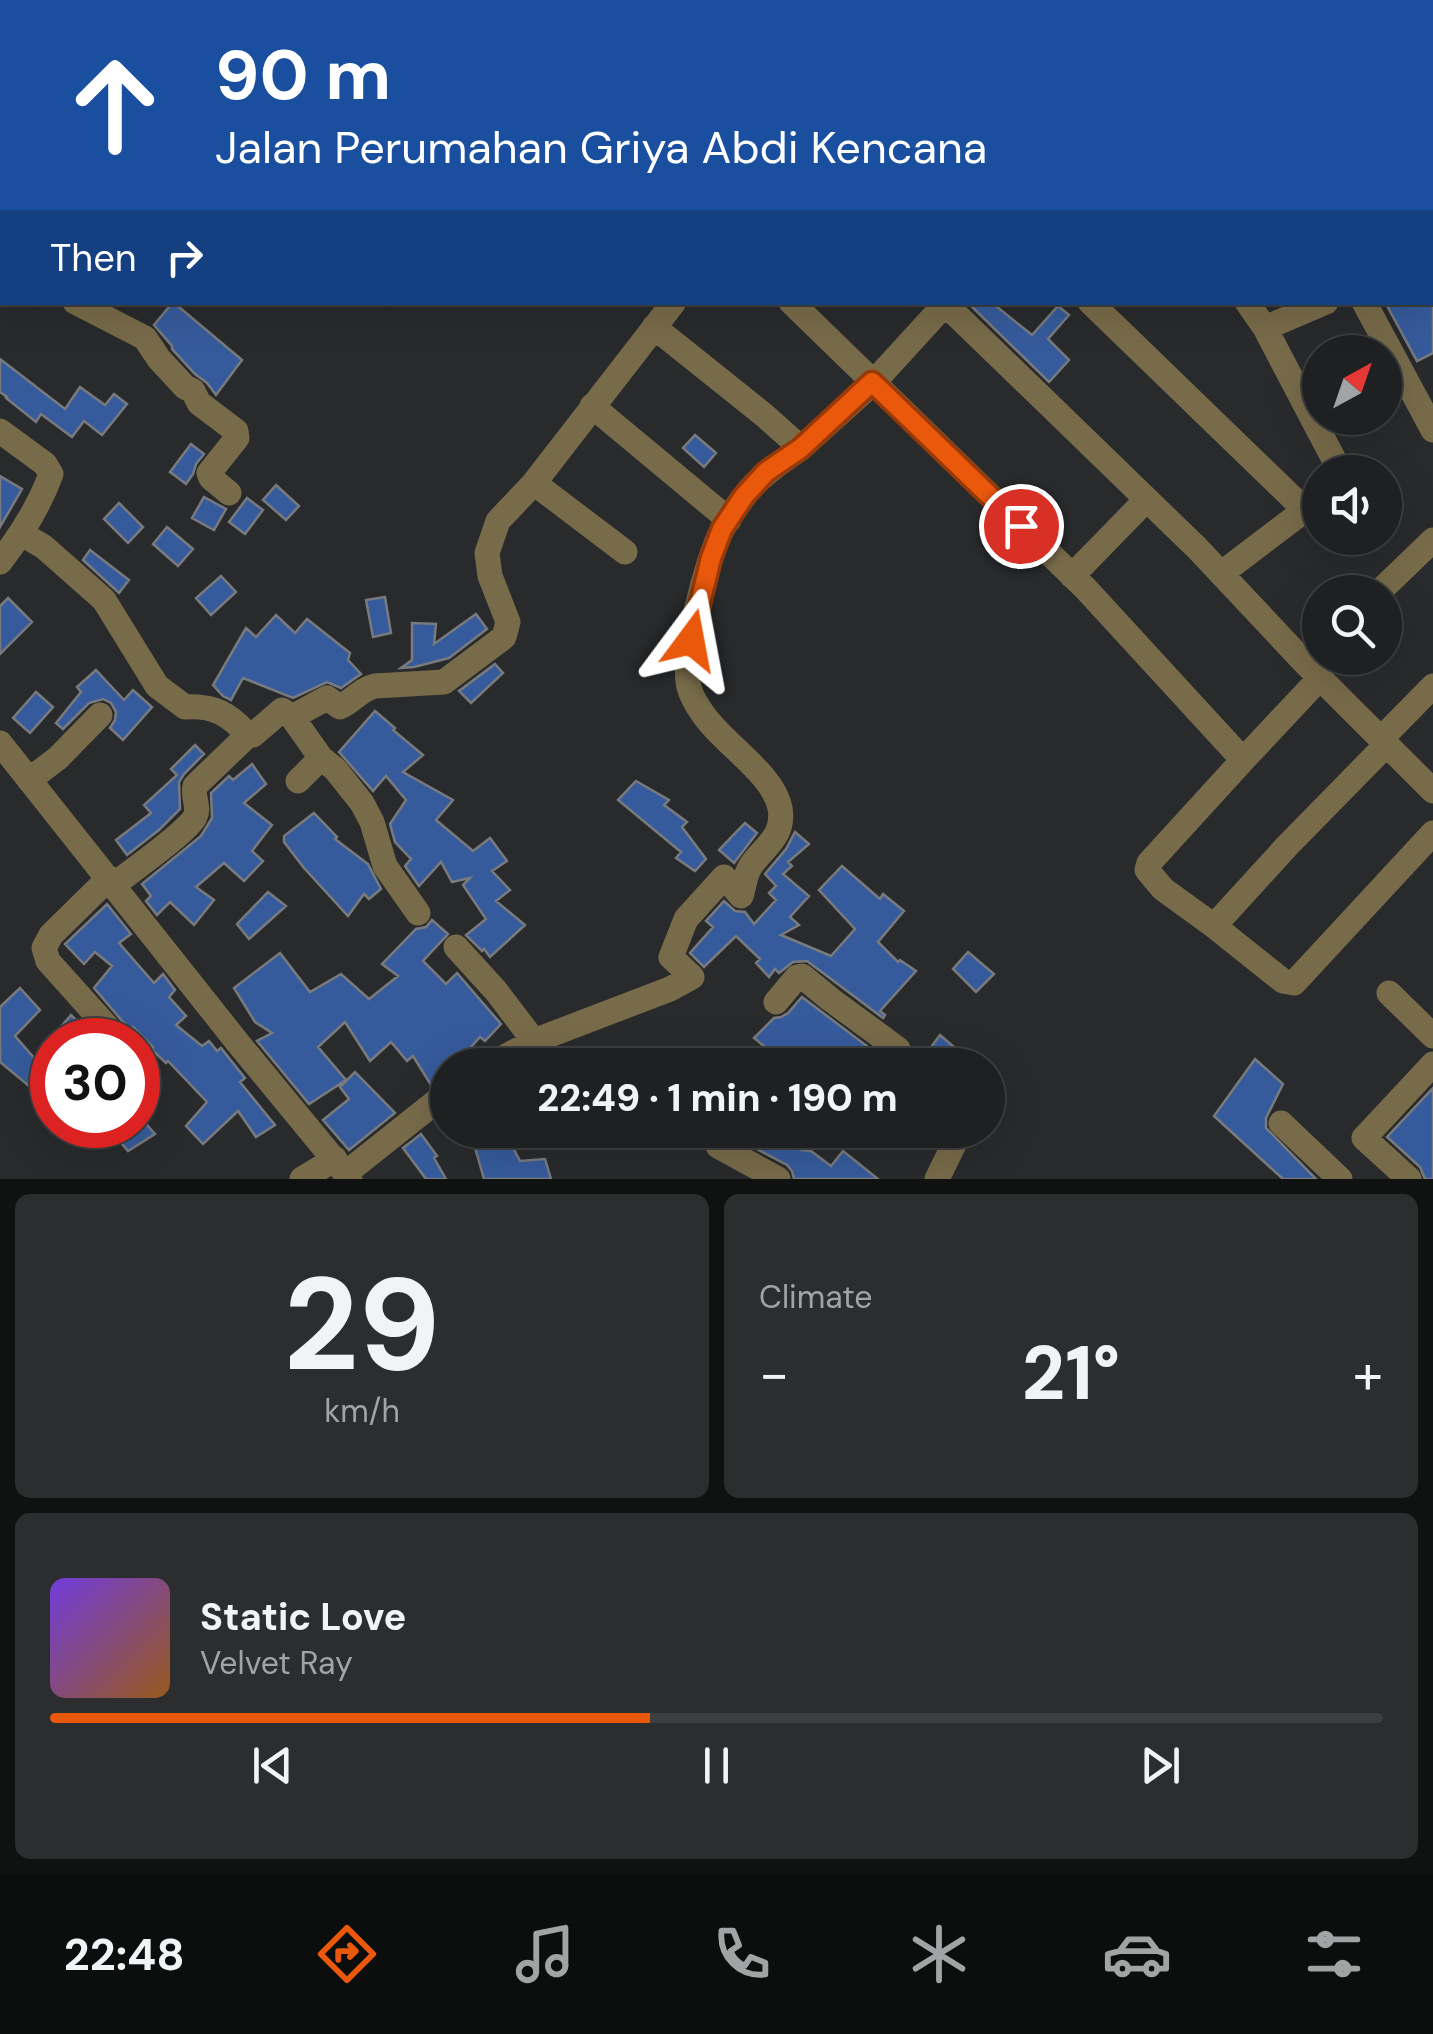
<!DOCTYPE html>
<html lang="en">
<head>
<meta charset="utf-8">
<style>
  :root { --surface:#1e2021; --page:#2b2d2e; --text:#f1f3f6; --muted:#a1a3a5; --line:#3c3e3f; --accent:#ea580c }
  body { margin:0; font-family:"DM Sans",sans-serif; background:var(--page); color:var(--text); height:100vh; display:flex; flex-direction:column; font-size:38px; white-space:nowrap }
  * { box-sizing:border-box; margin:0 }
  p { font-size:32px; color:var(--muted) }
  .icon { flex:none; width:55px; height:55px; fill:none; stroke:currentColor; stroke-width:2; stroke-linecap:round; stroke-linejoin:round }
  .map { position:relative; height:1179px; overflow:hidden }
  .side { display:flex; flex-direction:column; gap:15px; padding:15px; background:#101212; flex:1 }
  .side>* { flex:none }
  .top-card { position:absolute; left:0px; top:0px; width:1435px; height:305px; box-shadow:0 10px 40px #0002,0 0 0 2px var(--line); background:#1a4fa0; color:#fff; overflow:hidden }
  .needle { width:65px; rotate:40deg }
  .tools { position:absolute; left:1302px; top:335px; display:grid; gap:20px }
  .tools a { display:grid; place-items:center; width:100px; height:100px; border-radius:50%; background:var(--surface); box-shadow:0 10px 40px #0002,0 0 0 2px var(--line); font-size:50px }
  .speed { position:absolute; left:30px; top:1018px; display:flex; gap:20px; font-size:50px; font-weight:700; text-align:center }
  .speed>* { display:grid; place-content:center; width:130px; height:130px; border-radius:50%; background:var(--surface); box-shadow:0 10px 40px #0002,0 0 0 2px var(--line); line-height:1 }
  .speed .limit { border:15px solid #d22; background:#fff; color:#111 }
  .pin { position:absolute; display:grid; place-items:center; width:85px; height:85px; color:#fff; margin:-42px; border:5px solid #fff; border-radius:50%; box-shadow:0 2px 10px #0007 }
  .me { position:absolute; width:110px; margin:-55px; rotate:13deg; stroke-linejoin:round; filter:drop-shadow(0 0 8px #0008) }
  .turn { display:flex; align-items:center; gap:35px; height:210px; padding:0 50px; font-size:45px }
  .turn .icon { width:130px; height:130px; stroke-width:2.5 }
  .turn b { display:block; font-size:70px; line-height:85px }
  .then { display:flex; align-items:center; height:95px; padding:0 50px; background:#0003; gap:20px; font-size:38px }
  .big { font-size:75px; font-weight:800; line-height:1.1 }
  .side .widget { flex:1; display:flex; flex-direction:column; justify-content:center; gap:15px; min-width:0; padding:0 35px; border-radius:15px; background:var(--page) }
  .side .dial { align-items:center; gap:0 }
  .dial b { font-size:130px; line-height:1 }
  .song { display:flex; align-items:center; gap:30px }
  .cover { width:120px; height:120px; border-radius:15px; background:linear-gradient(135deg,hsl(260 70% 55%),hsl(30 70% 35%)) }
  .played { height:10px; border-radius:5px; background:linear-gradient(90deg,var(--accent) 45%,var(--line) 45%) }
  .keys { display:flex; justify-content:space-around; direction:ltr }
  .heat { display:flex; justify-content:space-between; align-items:center; font-size:55px; direction:ltr }
  .side .tiles { flex:1; display:grid; gap:15px; grid-template-columns:1fr 1fr }
  .widget:last-child { grid-column:span 2 }
  .trip { position:absolute; left:430px; top:1048px; width:575px; height:100px; border-radius:50px; background:var(--surface); box-shadow:0 10px 40px #0002,0 0 0 2px var(--line); font-weight:800; line-height:100px; text-align:center }
  .dock { display:flex; height:160px; justify-content:space-around; align-items:center; background:#0c0d0d; color:var(--muted) }
  .dock .icon { width:70px; height:70px }
  .dock .current { color:var(--accent) }
  .dock b { font-size:45px; color:var(--text) }
  .map>svg:first-child { display:block }
</style>
</head>
<body>
<div class="map">
<svg width="1433" height="1179" viewBox="0 0 1433 1179">
  <rect width="100%" height="100%" fill="#282a2c"/>
  <g fill="none" stroke-linecap="round" stroke-linejoin="round">
    <path stroke="#031729" stroke-width="5" d="M395 0 397 2
      M387 302 388 305"/>
  </g>
  <path fill="#365b9c" stroke="#787a7d" stroke-width="2.5" d="M173 302 242 360 216 395 207 383 195 374 172 349V346L154 325Z
    M967 302H991L1032 335 1058 306 1069 315 1048 339 1069 360 1049 382Z
    M1385 302H1433V353L1417 361Z
    M0 359 65 409 80 387 105 405 114 394 127 404 102 435 84 421 72 437 41 414 36 422 6 398 7 397 0 392Z
    M695 435 716 453 704 467 683 448Z
    M191 444 204 454 196 464 193 474 186 484 170 472Z
    M0 476 22 489 0 527Z
    M276 485 299 506 286 520 263 500Z
    M204 497 226 509 214 530 192 518Z
    M247 498 263 510 245 534 229 522Z
    M119 503 143 527 128 543 104 519Z
    M167 527 193 549 178 566 153 544Z
    M90 550 129 580 119 593 83 560Z
    M221 576 236 592 211 615 196 598Z
    M385 597 391 633 373 637 366 600Z
    M8 598 32 622 0 654V606Z
    M476 614 487 629 449 658 414 667 401 668 412 660V623L436 624 434 644Z
    M276 615 295 633 307 619 350 653 348 660 361 674 341 688 327 682 293 698 243 678 231 700 223 696 213 685 246 628 256 637Z
    M495 664 503 673 471 703 459 691Z
    M96 670 124 700 133 690 152 707 123 740 110 728 115 720 116 712 111 703 103 699 89 703 63 729 56 723 81 692 77 687Z
    M36 692 53 707 30 733 13 718Z
    M375 711 395 728 393 730 423 755 403 772 453 800 436 820 473 851 490 838 507 861 492 871 510 890 496 901 525 925 490 957 484 949 482 951 466 935 486 919 463 885 470 878 452 882 441 862 419 886 405 866 411 859 395 842 390 824 406 800 386 776 373 791 339 752Z
    M195 745 204 754 184 774 179 782 180 809 159 830 127 855 116 840 151 813 144 805 177 775 171 769Z
    M252 764 266 784 244 803 272 825 252 851 263 861 244 881 224 863 196 887 214 900 194 925 170 902 157 915 146 901 151 896 142 884 201 836 212 818 211 793 229 776 233 780Z
    M636 781 669 800 664 805 687 822 682 827 706 859 695 871 676 858 681 852 618 800Z
    M314 813 337 837 335 839 368 864 381 889 369 899 364 894 348 916 304 868 284 842V836Z
    M745 823 757 833 734 863 719 850Z
    M795 832 809 844 788 862 792 866 783 874 809 896 790 917 799 925 781 935 831 956 855 929 819 890 842 866 880 899 883 894 904 911 878 942 898 962 900 960 916 971 880 1011 885 1015 883 1018 807 961 793 962 779 973 775 969 769 977 756 963 760 959 736 936 704 967 690 953 713 927 706 921 724 901 735 911 745 912 754 924 776 900 769 893 776 886 765 874 786 849Z
    M268 892 286 906 249 939 237 924Z
    M107 904 131 934 119 943 154 983 163 974 175 990 169 997 186 1016 176 1025 202 1046 209 1041 217 1051 221 1048 245 1078 240 1082 275 1125 256 1137 238 1111 203 1144 186 1126 207 1102 168 1061 166 1063 151 1049 153 1047 133 1027 131 1029 123 1022 94 988 112 966 95 952 84 964 65 944Z
    M432 920 448 934 423 961 446 984 457 973 501 1024 485 1041 480 1037 455 1065H448V1076L431 1085 413 1056 407 1061 391 1042 370 1061 345 1022 318 1047 346 1080 309 1104 257 1041 272 1033 255 1022 234 988 280 953 310 992 341 974 369 999 398 976 382 964 416 929 426 927Z
    M968 952 994 974 976 992 953 969Z
    M20 988 40 1010 15 1036 43 1068 29 1086 0 1062V1007Z
    M802 997 880 1056 878 1065H835L821 1054 812 1065H787L754 1038 774 1018 781 1017 788 1013Z
    M71 1015 97 1040H52V1075L36 1056Z
    M940 1035 975 1065H939L923 1058Z
    M1255 1059 1283 1084 1266 1118V1128L1316 1179H1283L1214 1116Z
    M355 1072 395 1113 349 1150 323 1120 349 1099 340 1087Z
    M1433 1088V1179H1425L1420 1167 1387 1137Z
    M106 1125H147L155 1134 128 1151Z
    M470 1130H504L520 1161 545 1159 551 1179H484Z
    M775 1130H784L786 1137 791 1144 802 1150 811 1151 831 1166 843 1151 878 1179H794L792 1171 787 1165 755 1148Z
    M421 1134 437 1156 434 1158 446 1179H426L403 1148Z"/>
  <g fill="none" stroke-linecap="round" stroke-linejoin="round">
    <path stroke="#786b4a" stroke-width="25" d="M659 0 661 2
      M1029 0 1031 2
      M1151 0 1152 2
      M1411 0V2
      M79 2 80 0
      M611 2 615 0
      M793 2 798 0
      M987 2 990 0
      M1365 2 1368 0
      M1432 50 1433 51
      M0 151 2 148
      M1432 207 1433 208
      M1432 243 1433 242
      M0 245 2 247
      M75 302 145 338 159 359 185 387 193 391 199 403 236 431 237 438 209 473 211 478 229 493
      M791 302 1086 589 1243 760 1149 863 1147 870 1163 889 1214 926 1283 981 1294 983 1433 833
      M943 302 1197 548 1306 664 1433 791
      M1090 302 1305 510
      M1247 302 1265 328 1339 469V472
      M1364 302 1433 430
      M654 327 764 415 801 448 873 383 947 302
      M1265 328 1326 302
      M592 406 729 520
      M0 431 45 464 51 474C39 507 21 535 0 562
      M22 534 44 547 104 600 157 686 185 707C214 705 229 714 248 735H253L282 710 292 717 327 698 340 707C353 701 361 689 375 686L444 682 504 637 508 622 490 576 487 553 498 521 534 483
      M625 552 534 483 674 302
      M1222 573 1305 510 1320 496
      M1072 576 1146 500
      M1379 592 1433 540
      M292 717 321 758 298 781
      M1382 738 1433 686
      M0 743 238 1043 350 1179
      M321 758 335 769 362 803 372 822 385 866 418 913
      M1243 760 1320 678
      M29 780 58 758 100 715
      M109 878 51 935 44 948 48 961 109 1029
      M114 885C132 870 185 834 195 817 200 807 192 797 195 786L248 735
      M1214 926 1287 846 1387 744
      M456 947 496 991 534 1041
      M1389 993 1433 1036
      M776 1002 797 977 802 976 830 999 898 1049 900 1055 894 1065
      M490 1065 534 1041 670 989 692 977 671 957 686 919 724 877 741 896C744 887 745 875 750 867 764 846 785 837 780 808 773 773 723 744 703 714 698 707 691 695 689 687 681 656 707 559 722 530 728 519 736 507 743 498 759 476 780 463 801 448
      M1281 1123 1340 1179
      M738 1130 718 1146 778 1179
      M800 1130 809 1135 813 1130
      M346 1173 448 1092
      M302 1179 335 1159
      M937 1179 957 1138
      M1409 1179 1364 1138 1433 1064"/>
  </g>
  <g fill="none" stroke-linecap="round" stroke-linejoin="round">
    <g stroke="#983908" stroke-width="25">
      <path id="route" d="M691 640 711 558 722 529 744 496 766 472 801 448 872 382 1021 526"/>
    </g>
    <use href="#route" stroke="#ea580c" stroke-width="18"/>
  </g>
</svg>
<div class="tools">
<a><svg class="needle" viewBox="-14 -14 28 28"><path d="M0-13l5 13h-10z" fill="#e53935"/><path d="M0 13l5-13h-10z" fill="#a1a3a5"/></svg></a>
<a><svg class="icon" aria-label="sound" viewBox="0 0 24 24"><path d="M4 9h4l5-4v14l-5-4H4zM17 9q2 3 0 6"/></svg></a>
<a><svg class="icon" aria-label="search" viewBox="0 0 24 24"><circle cx="10" cy="10" r="6"/><path d="M15 15l6 6"/></svg></a>
</div>
<div class="speed"><div class="limit">30</div></div>
<div class="pin" style="left:1021px;top:526px;background:#d93025"><svg class="icon" aria-label="arrive" viewBox="0 0 24 24"><path d="M6 21V4h12l-3 4 3 4H6"/></svg></div>
<svg class="me" style="left:691px;top:640px" viewBox="-20 -20 40 40"><path d="M0-17L14 15 0 8-14 15z" fill="#ea580c" stroke="#fff" stroke-width="4"/></svg>
<div class="trip">22:49 · 1 min · 190 m</div>
<div class="top-card">
<div class="turn"><svg class="icon" aria-label="ahead" viewBox="0 0 24 24"><path d="M12 20V5M6 11l6-6 6 6"/></svg><div><b>90 m</b>Jalan Perumahan Griya Abdi Kencana</div></div>
<div class="then">Then<svg class="icon" aria-label="right" viewBox="0 0 24 24"><path d="M7 20v-9h11M14 6l5 5-5 5"/></svg></div>
</div>
</div>
<section class="side">
<div class="tiles">
<div class="widget dial"><b>29</b><p>km/h</p></div>
<div class="widget"><p>Climate</p>
<div class="heat"><a>−</a><b class="big">21°</b><a>+</a></div>
</div>
<div class="widget">
<div class="song"><i class="cover"></i><div><b>Static Love</b><p>Velvet Ray</p></div></div>
<div class="played"></div>
<div class="keys"><svg class="icon" aria-label="previous" viewBox="0 0 24 24"><path d="M18 5L8 12l10 7zM5 5v14"/></svg><svg class="icon" aria-label="pause" viewBox="0 0 24 24"><path d="M8 5v14M16 5v14"/></svg><svg class="icon" aria-label="next" viewBox="0 0 24 24"><path d="M6 5l10 7-10 7zM19 5v14"/></svg></div>
</div>
</div>
</section>
<nav class="dock">
<b>22:48</b>
<svg class="icon current" aria-label="directions" viewBox="0 0 24 24"><path d="M12 3l9 9-9 9-9-9zM9 14v-3h6M13 9l2 2-2 2"/></svg>
<svg class="icon" aria-label="music" viewBox="0 0 24 24"><path d="M9 18V5l10-2v13"/><circle cx="6" cy="18" r="3"/><circle cx="16" cy="16" r="3"/></svg>
<svg class="icon" aria-label="phone" viewBox="0 0 24 24"><path d="M5 4h4l2 5-3 2q2 4 5 5l2-3 5 2v4C11 20 4 13 5 4z"/></svg>
<svg class="icon" aria-label="climate" viewBox="0 0 24 24"><path d="M12 3v18M4 7l16 10M4 17L20 7"/></svg>
<svg class="icon" aria-label="car" viewBox="0 0 24 24"><path d="M5 17H2v-5l4-1 3-4h7l3 4 3 1v5h-3M9 17h6M6 11h13"/><circle cx="7" cy="17" r="2"/><circle cx="17" cy="17" r="2"/></svg>
<svg class="icon" aria-label="filters" viewBox="0 0 24 24"><path d="M4 7h16M4 17h16"/><circle cx="9" cy="7" r="2"/><circle cx="15" cy="17" r="2"/></svg>
</nav>
</body>
</html>
